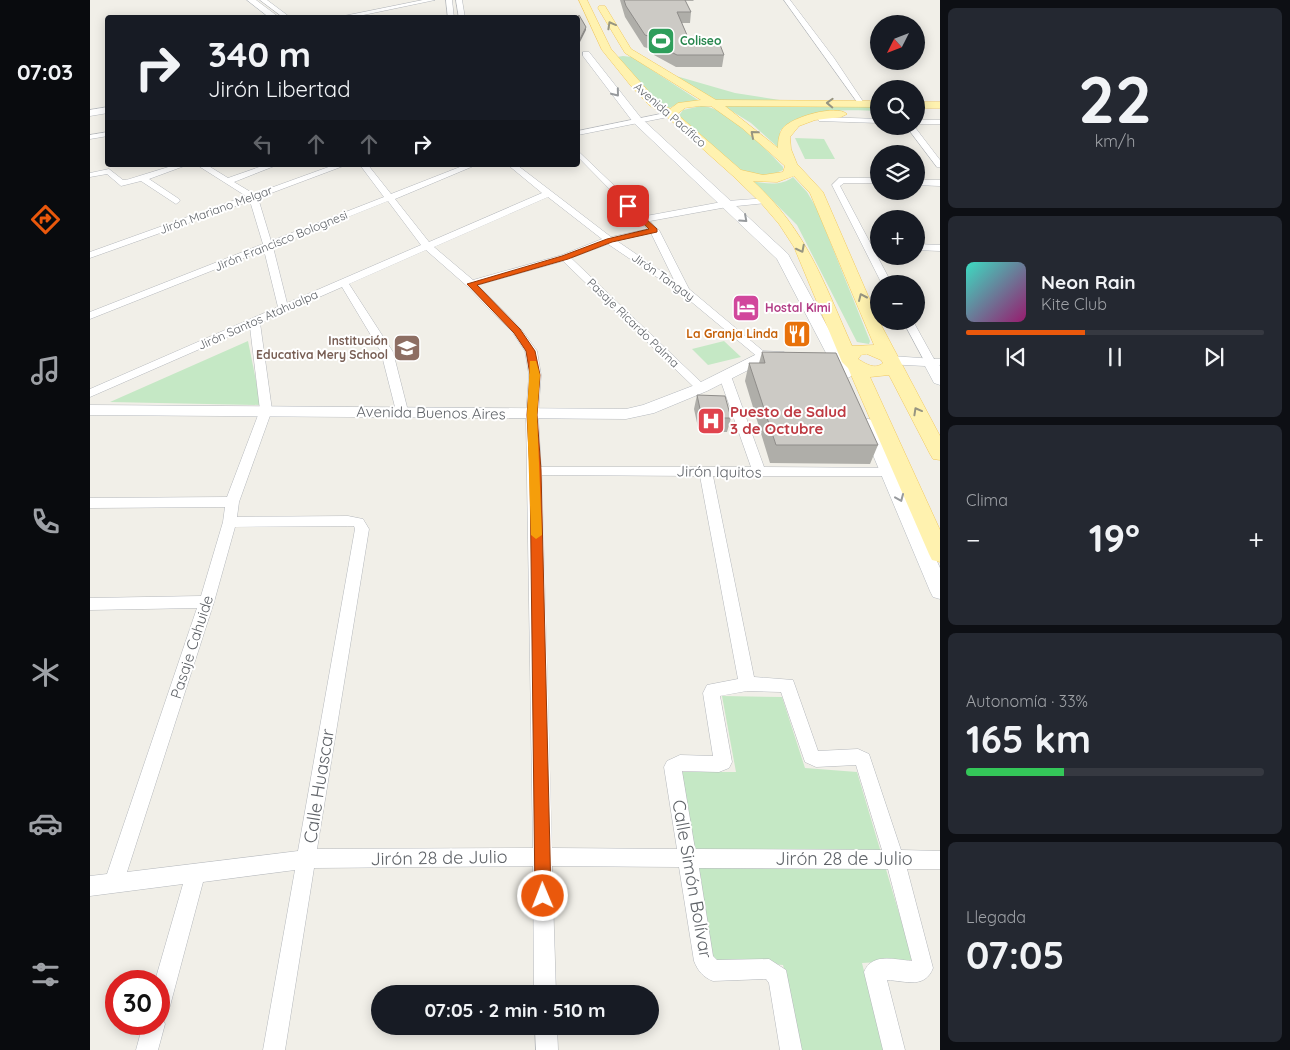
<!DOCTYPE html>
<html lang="es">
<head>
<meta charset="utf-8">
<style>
  :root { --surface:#171b24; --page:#242831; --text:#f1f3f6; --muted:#9ea1a6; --line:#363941; --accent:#ea580c }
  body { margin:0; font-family:Quicksand,sans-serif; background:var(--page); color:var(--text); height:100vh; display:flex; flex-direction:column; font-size:19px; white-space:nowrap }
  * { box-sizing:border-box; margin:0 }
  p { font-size:16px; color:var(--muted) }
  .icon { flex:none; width:28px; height:28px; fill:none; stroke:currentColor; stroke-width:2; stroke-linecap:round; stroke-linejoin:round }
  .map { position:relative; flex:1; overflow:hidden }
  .panel { display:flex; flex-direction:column; gap:8px; padding:8px; background:#0d0f14; width:350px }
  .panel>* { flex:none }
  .guide { position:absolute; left:15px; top:15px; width:475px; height:152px; border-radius:5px; box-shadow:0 2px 12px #0003; background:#171b24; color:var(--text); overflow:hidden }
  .needle { width:32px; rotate:228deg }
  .controls { position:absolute; left:780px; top:15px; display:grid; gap:10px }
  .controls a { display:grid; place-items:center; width:55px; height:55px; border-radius:50%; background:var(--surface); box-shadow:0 2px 12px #0003; font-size:25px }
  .speed { position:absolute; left:15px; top:970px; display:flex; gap:10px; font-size:25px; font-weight:700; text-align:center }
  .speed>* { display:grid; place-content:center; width:65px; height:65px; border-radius:50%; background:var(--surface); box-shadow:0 2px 12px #0003; line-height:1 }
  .speed .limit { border:8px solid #d22; background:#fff; color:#111 }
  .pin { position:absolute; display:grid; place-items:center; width:42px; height:42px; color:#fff; margin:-21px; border-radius:10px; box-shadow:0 2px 8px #0006 }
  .me { position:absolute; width:55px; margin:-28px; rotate:359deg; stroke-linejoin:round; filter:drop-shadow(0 0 4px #0008) }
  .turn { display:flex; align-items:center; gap:18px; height:105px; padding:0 20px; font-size:22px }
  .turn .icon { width:65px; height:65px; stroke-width:2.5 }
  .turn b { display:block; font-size:35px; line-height:42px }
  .lanes { display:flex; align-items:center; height:48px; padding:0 20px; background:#0003; justify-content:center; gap:25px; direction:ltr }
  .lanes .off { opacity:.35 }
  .big { font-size:38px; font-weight:700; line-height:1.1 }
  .panel .widget { flex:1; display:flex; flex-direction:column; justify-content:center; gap:8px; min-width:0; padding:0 18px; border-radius:8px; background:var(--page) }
  .panel .dial { align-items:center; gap:0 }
  .dial b { font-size:65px; line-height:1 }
  .song { display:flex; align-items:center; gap:15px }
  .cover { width:60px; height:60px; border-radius:8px; background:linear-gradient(135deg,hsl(170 70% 55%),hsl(320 70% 35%)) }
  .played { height:5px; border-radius:2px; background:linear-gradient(90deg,var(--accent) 40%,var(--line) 40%) }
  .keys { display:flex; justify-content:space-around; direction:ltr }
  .heat { display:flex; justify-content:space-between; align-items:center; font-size:28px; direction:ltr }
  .charge { height:8px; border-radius:4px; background:linear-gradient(90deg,#34c759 33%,var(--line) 0) }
  .trip { position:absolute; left:281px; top:985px; width:288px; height:50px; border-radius:25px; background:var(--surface); box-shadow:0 2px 12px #0003; font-weight:700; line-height:50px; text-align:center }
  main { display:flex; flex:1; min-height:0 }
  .tabs { display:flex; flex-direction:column; width:90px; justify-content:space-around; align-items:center; background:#090b0e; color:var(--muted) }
  .tabs .icon { width:35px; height:35px }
  .tabs .on { color:var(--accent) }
  .tabs b { font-size:22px; color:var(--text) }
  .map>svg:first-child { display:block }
</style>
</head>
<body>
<main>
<nav class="tabs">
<b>07:03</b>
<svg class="icon on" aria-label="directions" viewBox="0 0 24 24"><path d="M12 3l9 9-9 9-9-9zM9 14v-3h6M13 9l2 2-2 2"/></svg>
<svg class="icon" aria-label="music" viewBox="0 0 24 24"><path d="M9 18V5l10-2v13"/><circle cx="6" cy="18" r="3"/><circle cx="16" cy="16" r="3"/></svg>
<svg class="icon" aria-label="phone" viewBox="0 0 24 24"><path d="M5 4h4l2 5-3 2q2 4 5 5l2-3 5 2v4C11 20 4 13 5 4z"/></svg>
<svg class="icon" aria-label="climate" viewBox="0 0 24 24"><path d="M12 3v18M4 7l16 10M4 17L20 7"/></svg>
<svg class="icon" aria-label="car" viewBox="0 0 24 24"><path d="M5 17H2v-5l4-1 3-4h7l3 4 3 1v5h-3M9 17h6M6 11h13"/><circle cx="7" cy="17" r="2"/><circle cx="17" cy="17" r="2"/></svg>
<svg class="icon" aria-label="filters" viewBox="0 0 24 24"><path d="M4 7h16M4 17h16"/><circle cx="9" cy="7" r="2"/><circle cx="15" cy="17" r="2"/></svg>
</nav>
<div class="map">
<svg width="850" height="1050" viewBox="0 0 850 1050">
  <rect width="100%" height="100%" fill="#f1efe8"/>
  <path fill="#c5e8c5" d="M533 56 542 57 611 102 588 104 575 110 527 57Z
    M586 76 645 93 696 101H626Z
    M632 105H789V111C759 110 712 107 690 131L691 150 661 123Z
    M611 106C637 106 674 148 693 167V170L679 176 654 172 588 117 593 110Z
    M705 138 734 139 745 159H715Z
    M703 177 717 192 727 209 780 341 779 344 767 342 707 225 663 181C676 184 692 186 703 177Z
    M158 341 171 405 20 402Z
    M634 341 651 357 618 365 602 349Z
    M632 696 692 697 715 768 767 772 823 960 772 963 794 1050H711L693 965 623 960 592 772H646Z"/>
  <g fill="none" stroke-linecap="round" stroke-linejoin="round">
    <g stroke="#b5b8bc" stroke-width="1">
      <path id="street" d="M170 0H177L201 18H194Z
        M333 0H345L259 18H244Z
        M356 0H362L364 18H358Z
        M366 0H372L375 18H369Z
        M694 0H700L744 58 776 106H770Z
        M580 112 584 114 583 116 488 135V131Z
        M732 117 789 119V123L729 121 728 119Z
        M826 120H850V124H826Z
        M816 126H824L850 160V167H847Z
        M18 132V136L0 139V135Z
        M488 151 556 216 637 201 679 198 680 200 676 203 637 207 560 221 569 230 599 289 679 356 677 358H669L592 294 518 244 481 258 615 386V390H607L473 261 388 285 431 329 447 351 451 375 448 415 451 467H661L629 376 635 373 641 376 674 467 809 468 815 472 809 476H623L664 677 703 680 728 751 768 749 779 754 811 850 850 851V869H817L843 968C835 989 816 981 797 980L815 1050H793L774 972C782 952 805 960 822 961L798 869 609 868 623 956 627 960 679 959 696 970 712 1050H690L679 983 676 979 623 981C613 977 608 971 604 961L589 867 462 866 466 994H444L443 866 224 868 195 1050H173L205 870 113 882 80 1006 77 1014 71 1016 75 1024 68 1050H46L53 1024H69V981H65L93 884 0 896V876L17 874 107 608 0 610V598L111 596 133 522 135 507 0 508V498L137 497 170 410 160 327 0 397V389L188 307 174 250 0 319V312L173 244 160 201 0 258V252L156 196 107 165H117L138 178 175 165H187L144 182 164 194 244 165H256L168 198 181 241 294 197 270 165H278L301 194 375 165H386L305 199 339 242 452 193 418 165H427L521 237 558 229 548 222V218L488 157ZM458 197 512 239 472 255 383 280 344 247ZM298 201 331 245 197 303 183 247ZM561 233 584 280 527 241ZM336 250 377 286 423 333 435 351 439 375 436 415 443 848 227 849 279 529 273 519 258 516 147 517 149 502 182 410 170 323 252 287 291 352 306 411 308 414H316L318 411 303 352 259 284ZM452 475 610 476 648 679 617 685 613 693 623 756 590 755 577 761 574 767 587 849 462 848ZM258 526H264L265 529 208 851 37 872 124 602 145 527ZM657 691 691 692 715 762 726 767 766 765 792 850 605 849 592 771 629 772 639 768 642 762 630 696Z
        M85 165H97L59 179 89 199 90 201 86 204 51 181 31 186 17 174 0 177V173L19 169 33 180H36Z
        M749 178H789V183H754L750 186 802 284H792L742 185Z
        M826 180H850V186L826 185Z
        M826 244 850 245V251L826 250Z
        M813 321H823L844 359H850V365L836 364Z
        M445 1026H467L468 1050H446Z"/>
    </g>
    <g stroke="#b6babf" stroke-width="1">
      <path id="secondary" d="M157 0H166L190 18H180Z
        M493 52H499L551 118 698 254 763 374 760 377 755 379 747 374 687 259 543 122 493 56Z
        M18 107V113L0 116V110Z
        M673 351 694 352 702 357 694 362 676 361 617 391 564 413 536 419 0 415V405L536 409 553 405 605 385Z
        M801 356 845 359 850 366V385L844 383 835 366 796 364 793 361Z
        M778 419 784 420 786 424 850 568V599L843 597 840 591 770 424 772 420Z"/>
    </g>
    <g stroke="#f2c960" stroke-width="1">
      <path id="primary" d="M489 0H497L521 49 567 101 580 109 588 103 611 100 535 53 508 8 509 6H515L541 49 626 100 789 101V107L635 106 688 148C688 140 689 134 693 128 702 117 746 104 757 114L751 117 725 120 709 126 700 137 701 149 707 164 733 192 789 321 850 436V460L843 459 840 454 799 375 780 377 850 530V562L842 560 839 554 758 368 752 362 704 247 689 224 671 203 643 176 576 116 559 105 541 86 512 50ZM610 106H621L652 128 695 166 693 172 673 175 651 170 587 114 595 108ZM704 176 720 193 784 345 762 346C733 281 717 231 663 181L687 182ZM777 354 791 360 793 363C785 370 776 364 768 359L771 355Z
        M826 102H850V108H826Z"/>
    </g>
    <use href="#street" fill="#fff" fill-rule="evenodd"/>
    <use href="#secondary" fill="#fff" fill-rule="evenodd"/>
    <use href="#primary" fill="#fff2af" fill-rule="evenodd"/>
  </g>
  <path fill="#afaea9" d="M530 0H604L603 1H595L601 12 600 23H592L600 42 634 55 632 67H586L564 55V50L554 47 535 17Z
    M672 352 788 445 780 464 680 463 655 381 659 363H669Z
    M607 395 641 418 637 432H609L604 409Z"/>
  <path fill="#8f8d8a" d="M496 27V30L488 46V43Z"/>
  <path fill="#cccac5" stroke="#8f8d8a" d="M534 0H595L601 12H587L600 42H629L634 55H587L565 44 568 39 555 35 536 6Z
    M489 15 496 27 488 43 487 18Z
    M672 352 746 353 788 445H686L659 363H675Z
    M607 395 635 396 641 418H612Z"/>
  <defs><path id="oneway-chevron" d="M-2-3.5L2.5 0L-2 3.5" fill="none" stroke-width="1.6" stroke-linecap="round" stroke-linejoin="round" transform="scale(1.25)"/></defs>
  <g stroke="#979581">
    <use href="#oneway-chevron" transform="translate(521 25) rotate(-119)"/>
    <use href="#oneway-chevron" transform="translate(740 103) rotate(-178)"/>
    <use href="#oneway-chevron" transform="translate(664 134) rotate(-139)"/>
    <use href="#oneway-chevron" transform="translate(711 249) rotate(63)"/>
    <use href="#oneway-chevron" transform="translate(772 297) rotate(-114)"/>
    <use href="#oneway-chevron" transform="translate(827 411) rotate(-119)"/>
  </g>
  <g stroke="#979a9d">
    <use href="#oneway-chevron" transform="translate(526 93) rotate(51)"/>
    <use href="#oneway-chevron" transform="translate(654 219) rotate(42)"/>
    <use href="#oneway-chevron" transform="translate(810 498) rotate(67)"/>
  </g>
  <path fill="#ea580c" stroke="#983908" d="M536 205H541L567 229V232L522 242 478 259 387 285 430 329 445 351 450 375 447 415 451 470 461 896 459 902 453 904 447 902 445 896 440 470 437 415 440 375 436 351 424 333 377 284 472 256 517 239 559 229 536 208Z"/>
  <path fill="#f59e0b" d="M440 361H446L450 375 447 415 452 535 446 539 441 535 437 415Z"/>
  <defs>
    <g id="stadium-square" transform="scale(1.4375)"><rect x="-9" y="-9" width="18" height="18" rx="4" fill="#2e9e5b" stroke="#fff"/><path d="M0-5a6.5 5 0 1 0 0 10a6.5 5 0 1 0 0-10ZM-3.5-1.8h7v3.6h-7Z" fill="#fff"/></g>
    <g id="hotel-square" transform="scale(1.4375)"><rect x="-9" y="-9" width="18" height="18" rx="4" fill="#d1479c" stroke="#fff"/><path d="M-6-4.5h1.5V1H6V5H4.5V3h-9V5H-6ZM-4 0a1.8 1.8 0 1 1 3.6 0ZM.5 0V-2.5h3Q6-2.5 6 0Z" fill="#fff"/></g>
    <g id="restaurant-square" transform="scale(1.4375)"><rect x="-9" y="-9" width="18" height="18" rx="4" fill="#e8710a" stroke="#fff"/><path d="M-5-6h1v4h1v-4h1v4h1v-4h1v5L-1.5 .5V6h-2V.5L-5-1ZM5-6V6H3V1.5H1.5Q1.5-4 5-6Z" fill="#fff"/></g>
    <g id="school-square" transform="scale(1.4375)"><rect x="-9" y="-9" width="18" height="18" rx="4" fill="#8d6e63" stroke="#fff"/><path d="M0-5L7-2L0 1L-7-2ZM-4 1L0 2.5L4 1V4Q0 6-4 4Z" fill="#fff"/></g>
    <g id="hospital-square" transform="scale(1.4375)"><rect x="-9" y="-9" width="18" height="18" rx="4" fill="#e0444e" stroke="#fff"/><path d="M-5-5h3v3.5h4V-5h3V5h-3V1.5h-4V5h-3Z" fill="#fff"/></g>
  </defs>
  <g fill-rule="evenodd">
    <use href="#stadium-square" x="571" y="41"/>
    <use href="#hotel-square" x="656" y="308"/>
    <use href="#restaurant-square" x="707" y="334"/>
    <use href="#school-square" x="317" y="348"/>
    <use href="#hospital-square" x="621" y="421"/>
  </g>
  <g text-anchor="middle" stroke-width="4" stroke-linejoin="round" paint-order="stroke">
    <g font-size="12" font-weight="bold" fill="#27864d" stroke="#fff" text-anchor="start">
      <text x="590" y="45">Coliseo</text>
    </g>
    <g font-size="12" fill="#5f6368" stroke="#fff">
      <text transform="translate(580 115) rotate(41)" y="4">Avenida Pacífico</text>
      <text transform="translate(126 210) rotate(-20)" y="4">Jirón Mariano Melgar</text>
      <text transform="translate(191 241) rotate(-22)" y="4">Jirón Francisco Bolognesi</text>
      <text transform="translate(573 277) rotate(35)" y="4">Jirón Tangay</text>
      <text transform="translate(168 320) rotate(-24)" y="4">Jirón Santos Atahualpa</text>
      <text transform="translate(543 323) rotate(44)" y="4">Pasaje Ricardo Palma</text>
    </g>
    <g font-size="12" font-weight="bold" fill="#b23c85" stroke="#fff" text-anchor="start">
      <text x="675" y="312">Hostal Kimi</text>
    </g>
    <g font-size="12" font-weight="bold" fill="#c56008" stroke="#fff" text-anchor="end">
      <text x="688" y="338">La Granja Linda</text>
    </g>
    <g font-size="12" font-weight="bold" fill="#785e54" stroke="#fff" text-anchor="end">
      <text x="298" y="345">Institución<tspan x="298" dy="14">Educativa Mery School</tspan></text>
    </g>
    <g font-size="15" font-weight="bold" fill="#be3a42" stroke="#fff" text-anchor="start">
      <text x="640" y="417">Puesto de Salud<tspan x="640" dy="17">3 de Octubre</tspan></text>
    </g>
    <g font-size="15" fill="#5f6368" stroke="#fff">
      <text transform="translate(341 413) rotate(1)" y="5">Avenida Buenos Aires</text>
      <text transform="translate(629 472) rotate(1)" y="5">Jirón Iquitos</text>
      <text transform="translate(102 647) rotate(-72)" y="5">Pasaje Cahuide</text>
    </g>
    <g font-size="18" fill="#5f6368" stroke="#fff">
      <text transform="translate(229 786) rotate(-81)" y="6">Calle Huascar</text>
      <text transform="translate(349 858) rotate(-1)" y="6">Jirón 28 de Julio</text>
      <text x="754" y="865">Jirón 28 de Julio</text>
      <text transform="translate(602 879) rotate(80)" y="6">Calle Simón Bolívar</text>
    </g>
  </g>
</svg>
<div class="controls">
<a><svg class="needle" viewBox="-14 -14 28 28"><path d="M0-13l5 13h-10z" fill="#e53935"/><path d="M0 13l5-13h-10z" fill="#9ea1a6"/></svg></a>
<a><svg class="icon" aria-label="search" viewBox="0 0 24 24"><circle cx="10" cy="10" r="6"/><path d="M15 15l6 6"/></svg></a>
<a><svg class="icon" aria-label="layers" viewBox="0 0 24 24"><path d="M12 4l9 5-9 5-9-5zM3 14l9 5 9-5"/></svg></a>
<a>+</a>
<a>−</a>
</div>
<div class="speed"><div class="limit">30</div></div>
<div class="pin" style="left:538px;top:206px;background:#d93025"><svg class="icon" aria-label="arrive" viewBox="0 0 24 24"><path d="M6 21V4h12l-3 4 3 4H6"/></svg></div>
<svg class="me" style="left:453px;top:896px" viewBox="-20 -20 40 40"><circle r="17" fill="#ea580c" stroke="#fff" stroke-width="3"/><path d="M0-11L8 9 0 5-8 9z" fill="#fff"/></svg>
<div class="trip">07:05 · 2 min · 510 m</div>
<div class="guide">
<div class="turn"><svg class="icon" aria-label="right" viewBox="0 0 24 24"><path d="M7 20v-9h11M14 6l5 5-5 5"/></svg><div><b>340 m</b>Jirón Libertad</div></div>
<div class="lanes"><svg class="icon off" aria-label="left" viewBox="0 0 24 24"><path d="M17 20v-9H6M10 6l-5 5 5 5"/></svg><svg class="icon off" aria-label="ahead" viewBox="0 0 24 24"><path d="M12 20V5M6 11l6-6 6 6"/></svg><svg class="icon off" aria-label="ahead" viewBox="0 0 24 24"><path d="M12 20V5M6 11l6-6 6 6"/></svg><svg class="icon" aria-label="right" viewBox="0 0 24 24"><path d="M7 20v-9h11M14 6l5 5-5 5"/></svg></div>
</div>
</div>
<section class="panel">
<div class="widget dial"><b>22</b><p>km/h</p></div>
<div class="widget">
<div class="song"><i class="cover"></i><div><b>Neon Rain</b><p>Kite Club</p></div></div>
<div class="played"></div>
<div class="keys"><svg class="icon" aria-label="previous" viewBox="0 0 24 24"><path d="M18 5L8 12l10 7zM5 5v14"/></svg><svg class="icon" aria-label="pause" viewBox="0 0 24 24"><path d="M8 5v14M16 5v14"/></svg><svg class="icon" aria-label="next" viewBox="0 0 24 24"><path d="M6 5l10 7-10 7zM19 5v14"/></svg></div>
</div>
<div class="widget"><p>Clima</p>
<div class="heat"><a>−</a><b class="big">19°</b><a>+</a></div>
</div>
<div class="widget"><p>Autonomía · 33%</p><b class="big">165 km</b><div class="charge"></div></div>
<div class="widget"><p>Llegada</p><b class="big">07:05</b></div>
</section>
</main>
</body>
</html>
